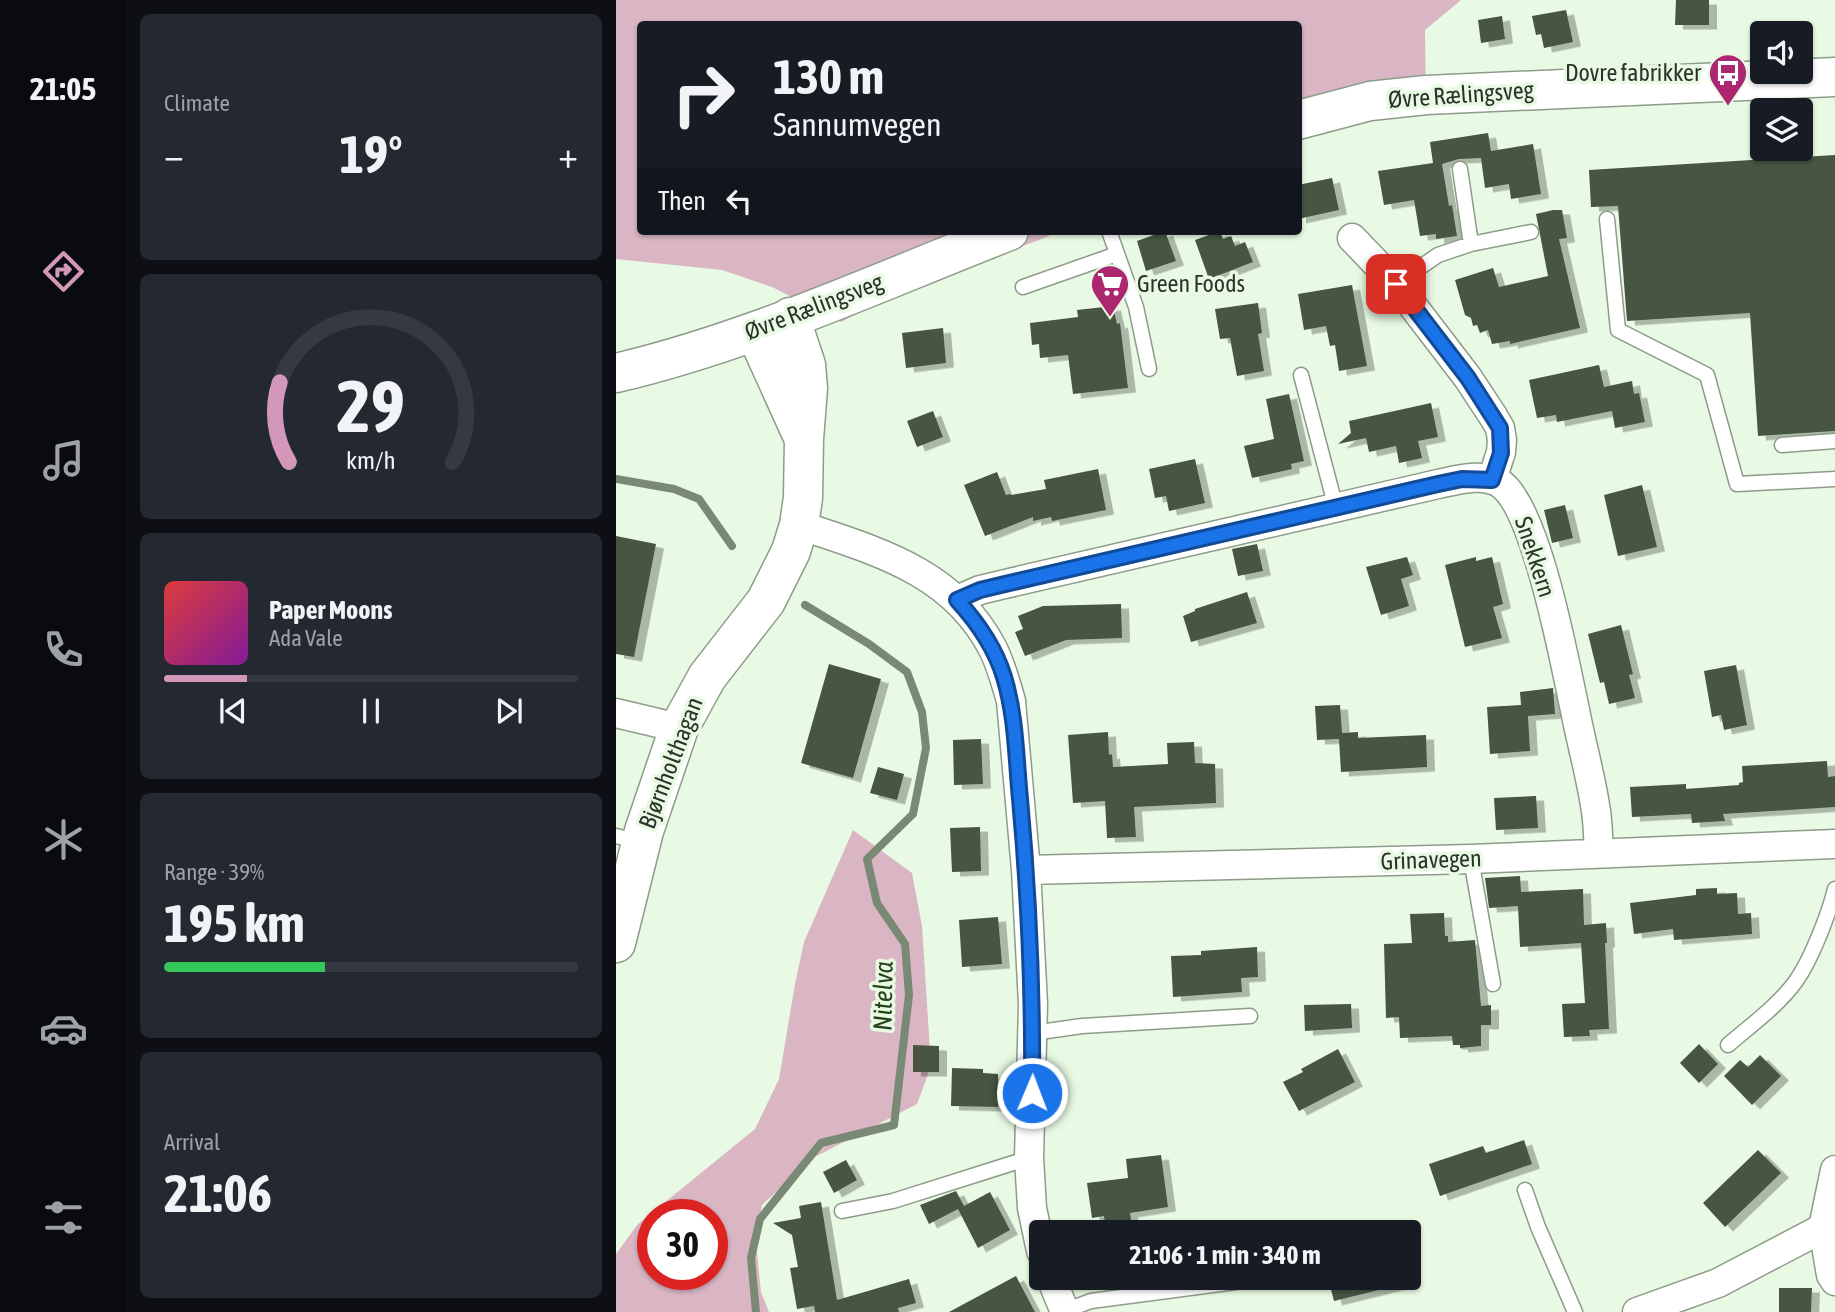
<!DOCTYPE html>
<html lang="en">
<head>
<meta charset="utf-8">
<style>
  :root { --surface:#171b24; --page:#242831; --text:#f1f3f6; --muted:#9ea1a6; --line:#363941; --accent:#d297b9 }
  body { margin:0; font-family:"Asap Condensed",sans-serif; background:var(--page); color:var(--text); height:100vh; display:flex; flex-direction:column; font-size:26px; white-space:nowrap }
  * { box-sizing:border-box; margin:0 }
  p { font-size:23px; color:var(--muted) }
  .icon { flex:none; width:38px; height:38px; fill:none; stroke:currentColor; stroke-width:2; stroke-linecap:round; stroke-linejoin:round }
  .map { position:relative; flex:1; overflow:hidden }
  .drawer { display:flex; flex-direction:column; gap:14px; padding:14px; background:#0d0f14; width:490px }
  .drawer>* { flex:none }
  .guide { position:absolute; left:21px; top:21px; width:665px; height:214px; border-radius:7px; box-shadow:0 2px 5px #0004; background:#171b24; color:var(--text); overflow:hidden }
  .controls { position:absolute; left:1134px; top:21px; display:grid; gap:14px }
  .controls a { display:grid; place-items:center; width:63px; height:63px; border-radius:7px; background:var(--surface); box-shadow:0 2px 5px #0004; font-size:35px }
  .speed { position:absolute; left:21px; top:1199px; display:flex; gap:14px; font-size:35px; font-weight:700; text-align:center }
  .speed>* { display:grid; place-content:center; width:91px; height:91px; border-radius:50%; background:var(--surface); box-shadow:0 2px 5px #0004; line-height:1 }
  .speed .limit { border:10px solid #d22; background:#fff; color:#111 }
  .pin { position:absolute; display:grid; place-items:center; width:60px; height:60px; color:#fff; margin:-30px; border-radius:14px; box-shadow:0 4px 10px #0006 }
  .me { position:absolute; width:77px; margin:-38px; rotate:1deg; stroke-linejoin:round; filter:drop-shadow(0 0 5px #0008) }
  .turn { display:flex; align-items:center; gap:24px; height:147px; padding:0 21px; font-size:32px }
  .turn .icon { width:91px; height:91px; stroke-width:2.5 }
  .turn b { display:block; font-size:49px; line-height:60px }
  .then { display:flex; align-items:center; height:66px; padding:0 21px; background:#0003; gap:14px; font-size:26px }
  .big { font-size:52px; font-weight:700; line-height:1.1 }
  .drawer .tile { flex:1; display:flex; flex-direction:column; justify-content:center; gap:10px; min-width:0; padding:0 24px; border-radius:10px; background:var(--page) }
  .drawer .dial { align-items:center; gap:0 }
  .dial svg { height:182px; overflow:visible; fill:none; stroke:var(--line); stroke-width:7; stroke-linecap:round; text-anchor:middle }
  .dial text { fill:var(--text); stroke:none }
  .song { display:flex; align-items:center; gap:21px }
  .cover { width:84px; height:84px; border-radius:10px; background:linear-gradient(135deg,hsl(0 70% 55%),hsl(290 70% 35%)) }
  .played { height:7px; border-radius:4px; background:linear-gradient(90deg,var(--accent) 20%,var(--line) 20%) }
  .keys { display:flex; justify-content:space-around; direction:ltr }
  .heat { display:flex; justify-content:space-between; align-items:center; font-size:38px; direction:ltr }
  .charge { height:10px; border-radius:5px; background:linear-gradient(90deg,#34c759 39%,var(--line) 0) }
  .trip { position:absolute; left:413px; top:1220px; width:392px; height:70px; border-radius:7px; background:var(--surface); box-shadow:0 2px 5px #0004; font-weight:700; line-height:70px; text-align:center }
  main { display:flex; flex:1; min-height:0 }
  .tab-bar { display:flex; flex-direction:column; width:126px; justify-content:space-around; align-items:center; background:#090b0e; color:var(--muted) }
  .tab-bar .icon { width:49px; height:49px }
  .tab-bar .selected { color:var(--accent) }
  .tab-bar b { font-size:32px; color:var(--text) }
  .map>svg:first-child { display:block }
</style>
</head>
<body>
<main>
<nav class="tab-bar">
<b>21:05</b>
<svg class="icon selected" aria-label="directions" viewBox="0 0 24 24"><path d="M12 3l9 9-9 9-9-9zM9 14v-3h6M13 9l2 2-2 2"/></svg>
<svg class="icon" aria-label="music" viewBox="0 0 24 24"><path d="M9 18V5l10-2v13"/><circle cx="6" cy="18" r="3"/><circle cx="16" cy="16" r="3"/></svg>
<svg class="icon" aria-label="phone" viewBox="0 0 24 24"><path d="M5 4h4l2 5-3 2q2 4 5 5l2-3 5 2v4C11 20 4 13 5 4z"/></svg>
<svg class="icon" aria-label="climate" viewBox="0 0 24 24"><path d="M12 3v18M4 7l16 10M4 17L20 7"/></svg>
<svg class="icon" aria-label="car" viewBox="0 0 24 24"><path d="M5 17H2v-5l4-1 3-4h7l3 4 3 1v5h-3M9 17h6M6 11h13"/><circle cx="7" cy="17" r="2"/><circle cx="17" cy="17" r="2"/></svg>
<svg class="icon" aria-label="filters" viewBox="0 0 24 24"><path d="M4 7h16M4 17h16"/><circle cx="9" cy="7" r="2"/><circle cx="15" cy="17" r="2"/></svg>
</nav>
<section class="drawer">
<div class="tile"><p>Climate</p>
<div class="heat"><a>−</a><b class="big">19°</b><a>+</a></div>
</div>
<div class="tile dial"><svg viewBox="0 0 100 80">
<path d="M14 69A42 42 0 1 1 86 69"/>
<path d="M14 69A42 42 0 0 1 10 34" stroke="#d297b9"/>
<text x="50" y="56" font-size="32" font-weight="700">29</text>
<text x="50" y="72" font-size="11">km/h</text>
</svg></div>
<div class="tile">
<div class="song"><i class="cover"></i><div><b>Paper Moons</b><p>Ada Vale</p></div></div>
<div class="played"></div>
<div class="keys"><svg class="icon" aria-label="previous" viewBox="0 0 24 24"><path d="M18 5L8 12l10 7zM5 5v14"/></svg><svg class="icon" aria-label="pause" viewBox="0 0 24 24"><path d="M8 5v14M16 5v14"/></svg><svg class="icon" aria-label="next" viewBox="0 0 24 24"><path d="M6 5l10 7-10 7zM19 5v14"/></svg></div>
</div>
<div class="tile"><p>Range · 39%</p><b class="big">195 km</b><div class="charge"></div></div>
<div class="tile"><p>Arrival</p><b class="big">21:06</b></div>
</section>
<div class="map">
<svg width="1219" height="1312" viewBox="0 0 1219 1312">
  <defs>
    <filter id="shadow"><feDropShadow dx="8" dy="4.5" stdDeviation="0" flood-color="#0004"/></filter>
  </defs>
  <rect width="100%" height="100%" fill="#e9fae4"/>
  <path fill="#dab6c4" fill-rule="evenodd" d="M0 0H845L809 30 810 105 683 125 682 24H24V231H443C417 244 390 251 363 261 316 278 269 298 225 322L156 287 106 270 0 259Z
    M237 830 296 873 306 926 315 1066 301 1104 197 1158 146 1205 140 1243 145 1292 153 1312H0V1254L21 1225 139 1129 163 1079 179 984 188 942ZM37 1214H96V1274H37Z"/>
  <g fill="none" stroke-linecap="round" stroke-linejoin="round">
    <path stroke="#798974" stroke-width="8" d="M0 479 58 489 83 499 116 546
      M140 1312 135 1258 144 1219 205 1143 278 1125 293 995 289 944 261 903 251 859 297 814 310 748 306 712 291 672 253 644 189 605"/>
  </g>
  <path fill="#465443" filter="url(#shadow)" d="M1060 0H1093V25H1059Z
    M950 10 957 42 928 48 925 34 920 35 916 16Z
    M886 16 889 39 865 43 862 20Z
    M872 133 875 151 917 144 925 194 895 199 893 184 869 188 865 158 843 159 826 164 833 206 836 205 841 236 820 239V234L804 236 798 200 768 205 762 171 817 163 814 142Z
    M1219 155V431L1142 436 1134 313 1011 321 1002 206 975 207 973 170Z
    M716 178 723 210 682 219V185Z
    M937 210H946L951 238 943 239 964 328 894 344V341L876 344 872 330 864 333 861 325 857 326 855 318 849 315 839 280 877 268 883 287 932 276 920 214Z
    M549 231 560 261 530 271 521 241Z
    M604 231 607 239 615 236 619 246 629 242 637 262 593 279 579 240Z
    M736 285 751 366 723 371 719 345 714 346 710 326 688 330 682 294Z
    M642 303 646 333 642 334 648 371 621 376 614 338 604 339 599 309Z
    M497 306 501 324 504 323 512 388 457 394 452 355 424 358 423 344 416 345 414 323 462 317 461 310Z
    M327 328 330 363 290 368 286 333Z
    M983 365 988 387 1016 381 1018 394 1023 393 1029 422 999 428 996 411 941 422 940 415 921 418 913 380Z
    M673 394 688 461 675 464 676 469 636 478 628 446 658 439 650 399Z
    M815 403 822 437 802 441 806 458 783 463 780 446 753 452 750 438 722 444 735 433 733 421Z
    M317 411 327 437 301 447 291 421Z
    M579 459 589 503 553 511 550 496 539 498 533 469Z
    M482 469 490 510 436 521 435 517 417 521V517L369 536 348 485 381 472 390 495 394 494 395 495 430 489 428 480Z
    M1026 485 1041 547 1002 556 988 495Z
    M949 505 957 538 936 543 928 510Z
    M0 536 40 544 18 657 0 654Z
    M641 544 647 571 622 576 616 549Z
    M791 557 797 575 785 579 793 606 765 615 750 567Z
    M860 557V561L876 557 887 604 877 607 886 638 849 647 829 565Z
    M631 592 641 623 575 642 567 616 579 611V609Z
    M505 604 506 638 450 640 409 656 399 632 407 629 402 616 427 606Z
    M1005 625 1017 674 1013 675 1019 698 993 704 988 682 984 683 972 634Z
    M213 664 265 679 237 778 185 763Z
    M1120 665 1131 725 1108 730 1105 715 1096 717 1088 671Z
    M937 688 939 714 912 716 914 751 874 754 871 707 905 705 904 692Z
    M724 705 726 733 742 732V738L810 735 811 767 725 772 723 739 701 740 699 706Z
    M492 732 493 755 496 754 497 767 552 764 551 743 578 742 579 763 599 764 600 803 518 807 520 837 491 838 489 801 457 803 452 735Z
    M365 739 367 784 338 785 337 740Z
    M1211 761 1212 777 1219 776V807L1107 814 1109 821 1076 823 1075 814 1016 817 1014 787 1070 784V789L1123 785V783L1127 782 1126 766Z
    M262 767 288 774 281 800 254 793Z
    M920 796 922 828 880 830 878 798Z
    M364 827 365 871 336 872 334 828Z
    M904 876 905 892 967 889 968 925 990 923 991 943H989L993 1029 973 1030 974 1036 948 1037 946 1004 969 1003 965 943 904 947 902 906 873 908 869 878Z
    M1101 888V894L1121 893 1122 914 1135 913 1136 934 1058 940 1057 929 1018 934 1014 903 1080 895V889Z
    M828 913 829 936H832V942L859 940 865 1006 875 1005V1025H865V1046L844 1048V1045H837L836 1036 784 1038 783 1017 770 1018 768 944 796 943 794 914Z
    M382 917 386 964 346 967 343 920Z
    M641 947 642 977 625 978 626 992 557 997 555 956 585 955V951Z
    M735 1004 736 1028 689 1031 688 1005Z
    M1083 1044 1102 1064 1083 1083 1064 1063Z
    M297 1045 323 1046V1072H297Z
    M722 1049 739 1082 683 1111 667 1082 687 1072 685 1069Z
    M1144 1055 1165 1076 1136 1105 1108 1076 1124 1060 1132 1067Z
    M336 1068 367 1069V1073L382 1074V1107L335 1106Z
    M908 1140 916 1164 824 1196 813 1164 867 1146 870 1153Z
    M1142 1150 1165 1173 1109 1227 1087 1203Z
    M545 1155 552 1207 514 1213 517 1232H490L488 1216 476 1218 471 1183 512 1178 510 1159Z
    M230 1160 241 1180 218 1193 207 1172Z
    M340 1191 348 1206 374 1192 394 1230 362 1248 342 1209 313 1224 304 1205Z
    M205 1202 221 1300 293 1279 300 1303 282 1308 283 1312H199L198 1306 203 1305 181 1309 174 1268 182 1267 176 1235 157 1223 185 1218 183 1206Z
    M400 1276 419 1312H333Z
    M712 1278H782L783 1285 718 1301Z
    M1163 1288H1196L1195 1312H1163Z"/>
  <g fill="none" stroke-linecap="round" stroke-linejoin="round">
    <g stroke="#8d9c89" stroke-width="17">
      <path id="lane" d="M844 169 855 244
        M991 219 1002 330 1091 375 1121 484 1219 479
        M493 231 520 307 533 369
        M780 284 822 255 855 244 915 232
        M407 287 501 254
        M685 375 720 508
        M1166 445 1219 441
        M0 836 24 842
        M855 859 877 984
        M417 1033 466 1026 634 1016
        M1112 1045C1135 1025 1162 1006 1180 981 1195 960 1213 914 1219 889
        M909 1190 922 1227 959 1312
        M226 1211 277 1201 413 1158
        M448 1311 475 1301 650 1278"/>
    </g>
    <g stroke="#8d9c89" stroke-width="31">
      <path id="street" d="M736 238 780 284 852 378 877 416 884 428 886 440 885 452 876 480
        M183 525C260 551 337 571 377 649 385 665 390 683 395 701L410 870 417 1004 413 1158 416 1208 425 1251
        M341 600 364 590 389 584 822 484C841 480 868 472 885 484 921 510 949 664 959 710 965 742 974 773 979 805 982 820 982 837 983 852
        M0 713 63 728
        M410 870 855 859 1219 844
        M1219 1170 1207 1228 1215 1275 1219 1281
        M435 1278 449 1312
        M1021 1312 1102 1283 1207 1228"/>
    </g>
    <g stroke="#8d9c89" stroke-width="41">
      <path id="secondary" d="M682 120 754 101 810 95 1219 77
        M139 331 187 437
        M0 373C133 342 265 281 393 231
        M0 943 28 831 63 728 91 677 150 601 175 551 183 525 187 498 188 439 192 388 190 365 174 317"/>
    </g>
    <use href="#lane" stroke="#fff" stroke-width="14"/>
    <use href="#street" stroke="#fff" stroke-width="28"/>
    <use href="#secondary" stroke="#fff" stroke-width="38"/>
  </g>
  <g fill="none" stroke-linecap="round" stroke-linejoin="round">
    <g stroke="#114b97" stroke-width="18">
      <path id="route" d="M416 1093C417 994 413 897 404 799 400 758 400 716 388 677 379 647 362 623 341 600L364 590 389 584 822 484 846 479 876 480 885 453 884 428 852 378 780 284"/>
    </g>
    <use href="#route" stroke="#1a73e8" stroke-width="12"/>
  </g>
  <defs>
    <g id="bus-pin" transform="scale(2.0125)"><path d="M0 17L-7.5 6A9.5 9.5 0 1 1 7.5 6Z" fill="#ac276f" stroke="#e9fae4"/><path d="M-5-6H5V4H4V6H2V4H-2V6H-4V4H-5ZM-3.5-4V0h7V-4ZM-3.5 1.2v1.5H-2V1.2ZM2 1.2v1.5H3.5V1.2Z" fill="#fff"/></g>
    <g id="supermarket-pin" transform="scale(2.0125)"><path d="M0 17L-7.5 6A9.5 9.5 0 1 1 7.5 6Z" fill="#ac276f" stroke="#e9fae4"/><path d="M-6-5.5h2.5l.6 2H6L4.5 2H-2.5L-4.4-4H-6ZM-1.5 3.2a1.3 1.3 0 1 0 .1 0ZM3 3.2a1.3 1.3 0 1 0 .1 0Z" fill="#fff"/></g>
  </defs>
  <g fill-rule="evenodd">
    <use href="#bus-pin" x="1112" y="73"/>
    <use href="#supermarket-pin" x="494" y="284"/>
  </g>
  <g text-anchor="middle" stroke-width="7" stroke-linejoin="round" paint-order="stroke">
    <g font-size="24" fill="#2d332b" stroke="#e9fae4" text-anchor="end">
      <text x="1085" y="81">Dovre fabrikker</text>
      <text x="521" y="292" text-anchor="start">Green Foods</text>
    </g>
    <g font-size="24" fill="#2d332b" stroke="#e9fae4">
      <text transform="translate(845 95) rotate(-4)" y="8">Øvre Rælingsveg</text>
      <text transform="translate(198 307) rotate(-21)" y="8">Øvre Rælingsveg</text>
      <text transform="translate(919 557) rotate(72)" y="8">Snekkern</text>
      <text transform="translate(55 763) rotate(-69)" y="8">Bjørnholthagan</text>
      <text transform="translate(815 860) rotate(-2)" y="8">Grinavegen</text>
    </g>
    <g font-size="26" font-style="italic" fill="#24431b" stroke="#e9fae4">
      <text transform="translate(267 996) rotate(-89)" y="9">Nitelva</text>
    </g>
  </g>
</svg>
<div class="controls">
<a><svg class="icon" aria-label="sound" viewBox="0 0 24 24"><path d="M4 9h4l5-4v14l-5-4H4zM17 9q2 3 0 6"/></svg></a>
<a><svg class="icon" aria-label="layers" viewBox="0 0 24 24"><path d="M12 4l9 5-9 5-9-5zM3 14l9 5 9-5"/></svg></a>
</div>
<div class="speed"><div class="limit">30</div></div>
<div class="pin" style="left:780px;top:284px;background:#d93025"><svg class="icon" aria-label="arrive" viewBox="0 0 24 24"><path d="M6 21V4h12l-3 4 3 4H6"/></svg></div>
<svg class="me" style="left:416px;top:1093px" viewBox="-20 -20 40 40"><circle r="17" fill="#1a73e8" stroke="#fff" stroke-width="3"/><path d="M0-11L8 9 0 5-8 9z" fill="#fff"/></svg>
<div class="trip">21:06 · 1 min · 340 m</div>
<div class="guide">
<div class="turn"><svg class="icon" aria-label="right" viewBox="0 0 24 24"><path d="M7 20v-9h11M14 6l5 5-5 5"/></svg><div><b>130 m</b>Sannumvegen</div></div>
<div class="then">Then<svg class="icon" aria-label="left" viewBox="0 0 24 24"><path d="M17 20v-9H6M10 6l-5 5 5 5"/></svg></div>
</div>
</div>
</main>
</body>
</html>
